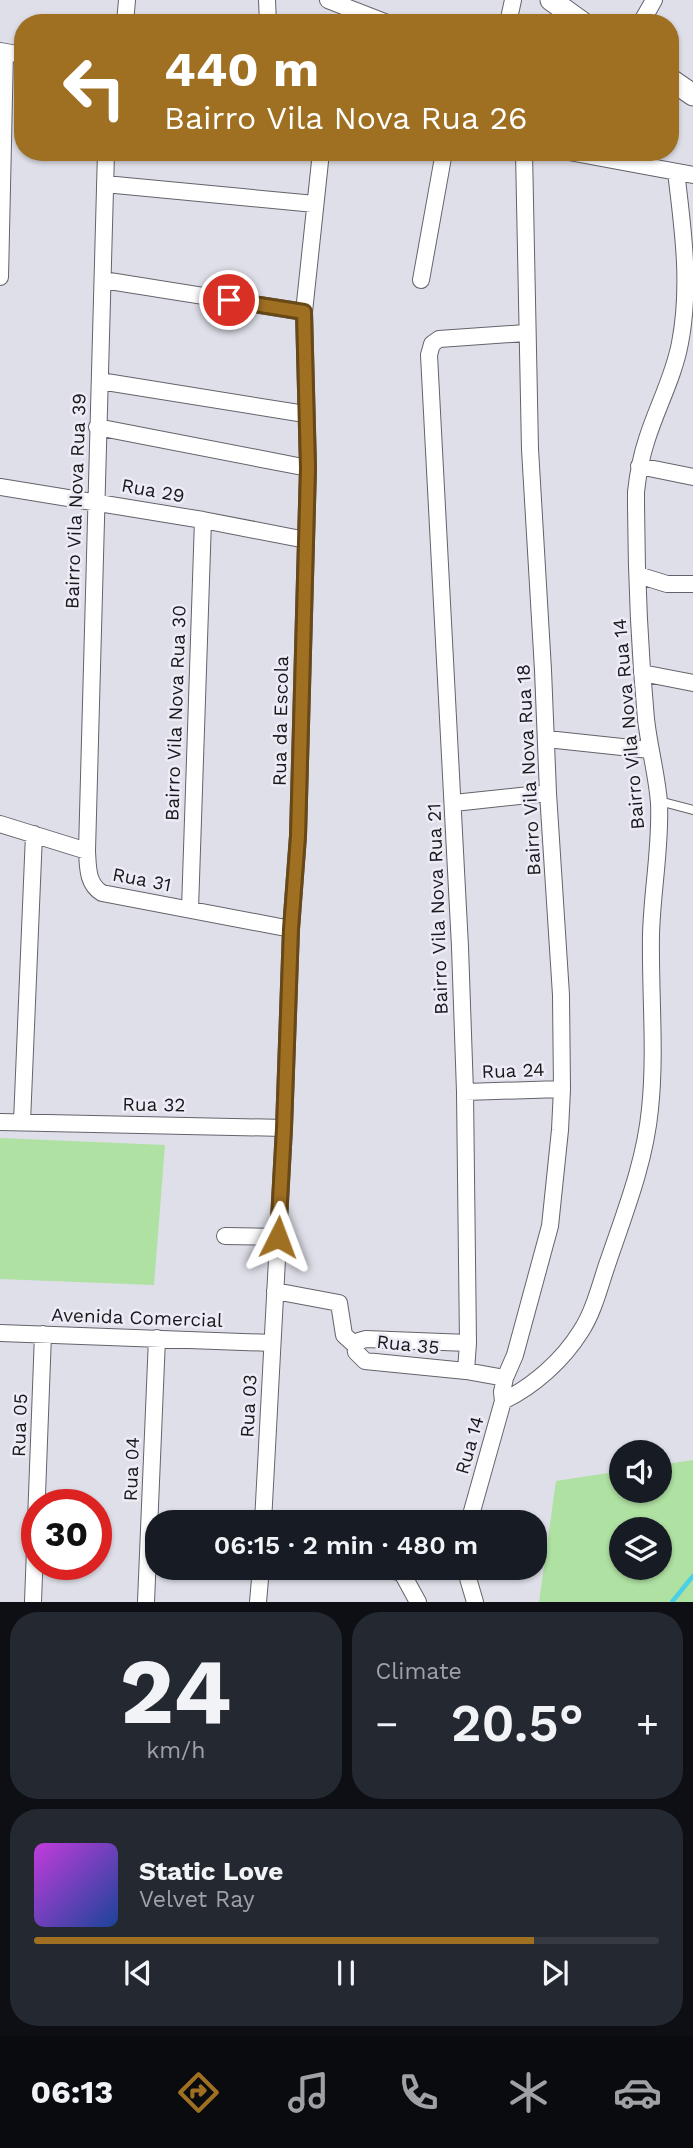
<!DOCTYPE html>
<html lang="en">
<head>
<meta charset="utf-8">
<style>
  :root { --surface:#171b24; --page:#242831; --text:#f1f3f6; --muted:#9ea1a6; --line:#363941; --accent:#9f6f22 }
  body { margin:0; font-family:"Work Sans",sans-serif; background:var(--page); color:var(--text); height:100vh; display:flex; flex-direction:column; font-size:26px; white-space:nowrap }
  * { box-sizing:border-box; margin:0 }
  p { font-size:23px; color:var(--muted) }
  .icon { flex:none; width:38px; height:38px; fill:none; stroke:currentColor; stroke-width:2; stroke-linecap:round; stroke-linejoin:round }
  .map { position:relative; height:1602px; overflow:hidden }
  .drawer { display:flex; flex-direction:column; gap:10px; padding:10px; background:#0d0f14; flex:1 }
  .drawer>* { flex:none }
  .guide { position:absolute; left:14px; top:14px; width:665px; height:147px; border-radius:28px; box-shadow:0 2px 5px #0004; background:#9f6f22; color:#fff; overflow:hidden }
  .controls { position:absolute; left:609px; top:1440px; display:grid; gap:14px }
  .controls a { display:grid; place-items:center; width:63px; height:63px; border-radius:50%; background:var(--surface); box-shadow:0 2px 5px #0004; font-size:35px }
  .speed { position:absolute; left:21px; top:1489px; display:flex; gap:14px; font-size:35px; font-weight:700; text-align:center }
  .speed>* { display:grid; place-content:center; width:91px; height:91px; border-radius:50%; background:var(--surface); box-shadow:0 2px 5px #0004; line-height:1 }
  .speed .limit { border:10px solid #d22; background:#fff; color:#111 }
  .pin { position:absolute; display:grid; place-items:center; width:60px; height:60px; color:#fff; margin:-30px; border:4px solid #fff; border-radius:50%; box-shadow:0 2px 7px #0007 }
  .me { position:absolute; width:77px; margin:-38px; rotate:3deg; stroke-linejoin:round; filter:drop-shadow(0 0 5px #0008) }
  .turn { display:flex; align-items:center; gap:24px; height:147px; padding:0 35px; font-size:32px }
  .turn .icon { width:91px; height:91px; stroke-width:2.5 }
  .turn b { display:block; font-size:49px; line-height:60px }
  .big { font-size:52px; font-weight:600; line-height:1.1 }
  .drawer .tile { flex:1; display:flex; flex-direction:column; justify-content:center; gap:10px; min-width:0; padding:0 24px; border-radius:28px; background:var(--page) }
  .drawer .dial { align-items:center; gap:0 }
  .dial b { font-size:91px; line-height:1 }
  .song { display:flex; align-items:center; gap:21px }
  .cover { width:84px; height:84px; border-radius:10px; background:linear-gradient(135deg,hsl(290 70% 55%),hsl(220 70% 35%)) }
  .played { height:7px; border-radius:4px; background:linear-gradient(90deg,var(--accent) 80%,var(--line) 80%) }
  .keys { display:flex; justify-content:space-around; direction:ltr }
  .heat { display:flex; justify-content:space-between; align-items:center; font-size:38px; direction:ltr }
  .drawer .tiles { flex:1; display:grid; gap:10px; grid-template-columns:1fr 1fr }
  .tile:last-child { grid-column:span 2 }
  .trip { position:absolute; left:145px; top:1510px; width:402px; height:70px; border-radius:28px; background:var(--surface); box-shadow:0 2px 5px #0004; font-weight:600; line-height:70px; text-align:center }
  .tabs { display:flex; height:112px; justify-content:space-around; align-items:center; background:#090b0e; color:var(--muted) }
  .tabs .icon { width:49px; height:49px }
  .tabs .on { color:var(--accent) }
  .tabs b { font-size:32px; color:var(--text) }
  .map>svg:first-child { display:block }
</style>
</head>
<body>
<div class="map">
<svg width="693" height="1602" viewBox="0 0 693 1602">
  <rect width="100%" height="100%" fill="#dfdfe9"/>
  <path fill="#afe1a2" fill-rule="evenodd" d="M0 1138 165 1145 154 1285 0 1279Z
    M693 1460V1602H539L556 1481 621 1471V1491H660V1465ZM621 1530H660V1568H621Z"/>
  <g fill="none" stroke-linecap="round" stroke-linejoin="round">
    <path stroke="#4ad0e4" stroke-width="4.5" d="M672 1602 693 1576"/>
    <g stroke="#64636c" stroke-width="10">
      <path id="lane" d="M659 801 693 810"/>
    </g>
    <g stroke="#64636c" stroke-width="18">
      <path id="street" d="M267 0 268 23
        M328 0 387 23
        M125 23 127 0
        M508 23 513 0
        M641 23 654 0
        M0 51 23 55
        M106 152 87 851C88 867 87 884 102 893L291 929
        M569 152 693 175
        M105 184 315 204
        M0 277 5 52
        M103 280 304 312
        M421 280 444 152
        M100 381 305 414
        M97 427 308 468
        M639 466 693 477
        M0 487 203 520 306 540
        M638 575 667 584H693
        M642 673 693 683
        M547 739 650 750
        M454 803 548 793
        M0 824 87 851
        M190 909 203 520
        M465 1092 562 1089
        M0 1122 284 1128
        M22 1122 34 834
        M225 1236 278 1237
        M275 1291 339 1303 344 1335 355 1345 356 1352 365 1361 466 1371 505 1378
        M0 1333 272 1343
        M355 1345 359 1341 366 1339 468 1343
        M466 1371 468 1343 465 1092 460 947 429 355 432 344 439 339 526 333
        M503 1401C534 1386 563 1360 581 1331 594 1311 600 1285 608 1262 625 1212 645 1162 650 1109 656 1052 650 993 651 935 652 891 661 847 659 803 657 775 649 747 646 719 639 644 636 567 636 492 638 473 641 457 647 439 657 407 674 376 680 343 691 286 683 229 676 172
        M263 1522 284 1128 291 929 298 836 308 468 304 312 321 152
        M469 1522 503 1401 502 1392 505 1378 515 1355 550 1226 560 1130 562 1089 561 995 548 793 543 670 530 449 524 152
        M372 1568 391 1570 402 1573 418 1602
        M465 1568 475 1602
        M33 1602 43 1334
        M146 1602 157 1338
        M258 1602 261 1568"/>
    </g>
    <g stroke="#64636c" stroke-width="23">
      <path id="secondary" d="M551 0 583 23
        M670 79 693 95"/>
    </g>
    <use href="#lane" stroke="#fff" stroke-width="8"/>
    <use href="#street" stroke="#fff" stroke-width="16"/>
    <use href="#secondary" stroke="#fff" stroke-width="21"/>
  </g>
  <g fill="none" stroke-linecap="round" stroke-linejoin="round">
    <g stroke="#674816" stroke-width="18">
      <path id="route" d="M229 300 304 312 308 468 298 836 291 929 284 1128 278 1237"/>
    </g>
    <use href="#route" stroke="#9f6f22" stroke-width="12"/>
  </g>
  <g text-anchor="middle" stroke-width="5" stroke-linejoin="round" paint-order="stroke">
    <g font-size="19" fill="#19191c" stroke="#edecf6">
      <text transform="translate(153 490) rotate(10)" y="7">Rua 29</text>
      <text transform="translate(75 501) rotate(-88)" y="7">Bairro Vila Nova Rua 39</text>
      <text transform="translate(175 713) rotate(-88)" y="7">Bairro Vila Nova Rua 30</text>
      <text transform="translate(280 721) rotate(-89)" y="7">Rua da Escola</text>
      <text transform="translate(628 724) rotate(-95)" y="7">Bairro Vila Nova Rua 14</text>
      <text transform="translate(528 770) rotate(-93)" y="7">Bairro Vila Nova Rua 18</text>
      <text transform="translate(142 879) rotate(11)" y="7">Rua 31</text>
      <text transform="translate(437 909) rotate(-92)" y="7">Bairro Vila Nova Rua 21</text>
      <text transform="translate(513 1070) rotate(-2)" y="7">Rua 24</text>
      <text transform="translate(154 1104) rotate(1)" y="7">Rua 32</text>
      <text transform="translate(137 1317) rotate(2)" y="7">Avenida Comercial</text>
      <text transform="translate(408 1344) rotate(6)" y="7">Rua 35</text>
      <text transform="translate(248 1406) rotate(-87)" y="7">Rua 03</text>
      <text transform="translate(19 1425) rotate(-88)" y="7">Rua 05</text>
      <text transform="translate(469 1445) rotate(-74)" y="7">Rua 14</text>
      <text transform="translate(131 1469) rotate(-88)" y="7">Rua 04</text>
    </g>
  </g>
</svg>
<div class="controls">
<a><svg class="icon" aria-label="sound" viewBox="0 0 24 24"><path d="M4 9h4l5-4v14l-5-4H4zM17 9q2 3 0 6"/></svg></a>
<a><svg class="icon" aria-label="layers" viewBox="0 0 24 24"><path d="M12 4l9 5-9 5-9-5zM3 14l9 5 9-5"/></svg></a>
</div>
<div class="speed"><div class="limit">30</div></div>
<div class="pin" style="left:229px;top:300px;background:#d93025"><svg class="icon" aria-label="arrive" viewBox="0 0 24 24"><path d="M6 21V4h12l-3 4 3 4H6"/></svg></div>
<svg class="me" style="left:278px;top:1237px" viewBox="-20 -20 40 40"><path d="M0-17L14 15 0 8-14 15z" fill="#9f6f22" stroke="#fff" stroke-width="4"/></svg>
<div class="trip">06:15 · 2 min · 480 m</div>
<div class="guide">
<div class="turn"><svg class="icon" aria-label="left" viewBox="0 0 24 24"><path d="M17 20v-9H6M10 6l-5 5 5 5"/></svg><div><b>440 m</b>Bairro Vila Nova Rua 26</div></div>
</div>
</div>
<section class="drawer">
<div class="tiles">
<div class="tile dial"><b>24</b><p>km/h</p></div>
<div class="tile"><p>Climate</p>
<div class="heat"><a>−</a><b class="big">20.5°</b><a>+</a></div>
</div>
<div class="tile">
<div class="song"><i class="cover"></i><div><b>Static Love</b><p>Velvet Ray</p></div></div>
<div class="played"></div>
<div class="keys"><svg class="icon" aria-label="previous" viewBox="0 0 24 24"><path d="M18 5L8 12l10 7zM5 5v14"/></svg><svg class="icon" aria-label="pause" viewBox="0 0 24 24"><path d="M8 5v14M16 5v14"/></svg><svg class="icon" aria-label="next" viewBox="0 0 24 24"><path d="M6 5l10 7-10 7zM19 5v14"/></svg></div>
</div>
</div>
</section>
<nav class="tabs">
<b>06:13</b>
<svg class="icon on" aria-label="directions" viewBox="0 0 24 24"><path d="M12 3l9 9-9 9-9-9zM9 14v-3h6M13 9l2 2-2 2"/></svg>
<svg class="icon" aria-label="music" viewBox="0 0 24 24"><path d="M9 18V5l10-2v13"/><circle cx="6" cy="18" r="3"/><circle cx="16" cy="16" r="3"/></svg>
<svg class="icon" aria-label="phone" viewBox="0 0 24 24"><path d="M5 4h4l2 5-3 2q2 4 5 5l2-3 5 2v4C11 20 4 13 5 4z"/></svg>
<svg class="icon" aria-label="climate" viewBox="0 0 24 24"><path d="M12 3v18M4 7l16 10M4 17L20 7"/></svg>
<svg class="icon" aria-label="car" viewBox="0 0 24 24"><path d="M5 17H2v-5l4-1 3-4h7l3 4 3 1v5h-3M9 17h6M6 11h13"/><circle cx="7" cy="17" r="2"/><circle cx="17" cy="17" r="2"/></svg>
</nav>
</body>
</html>
